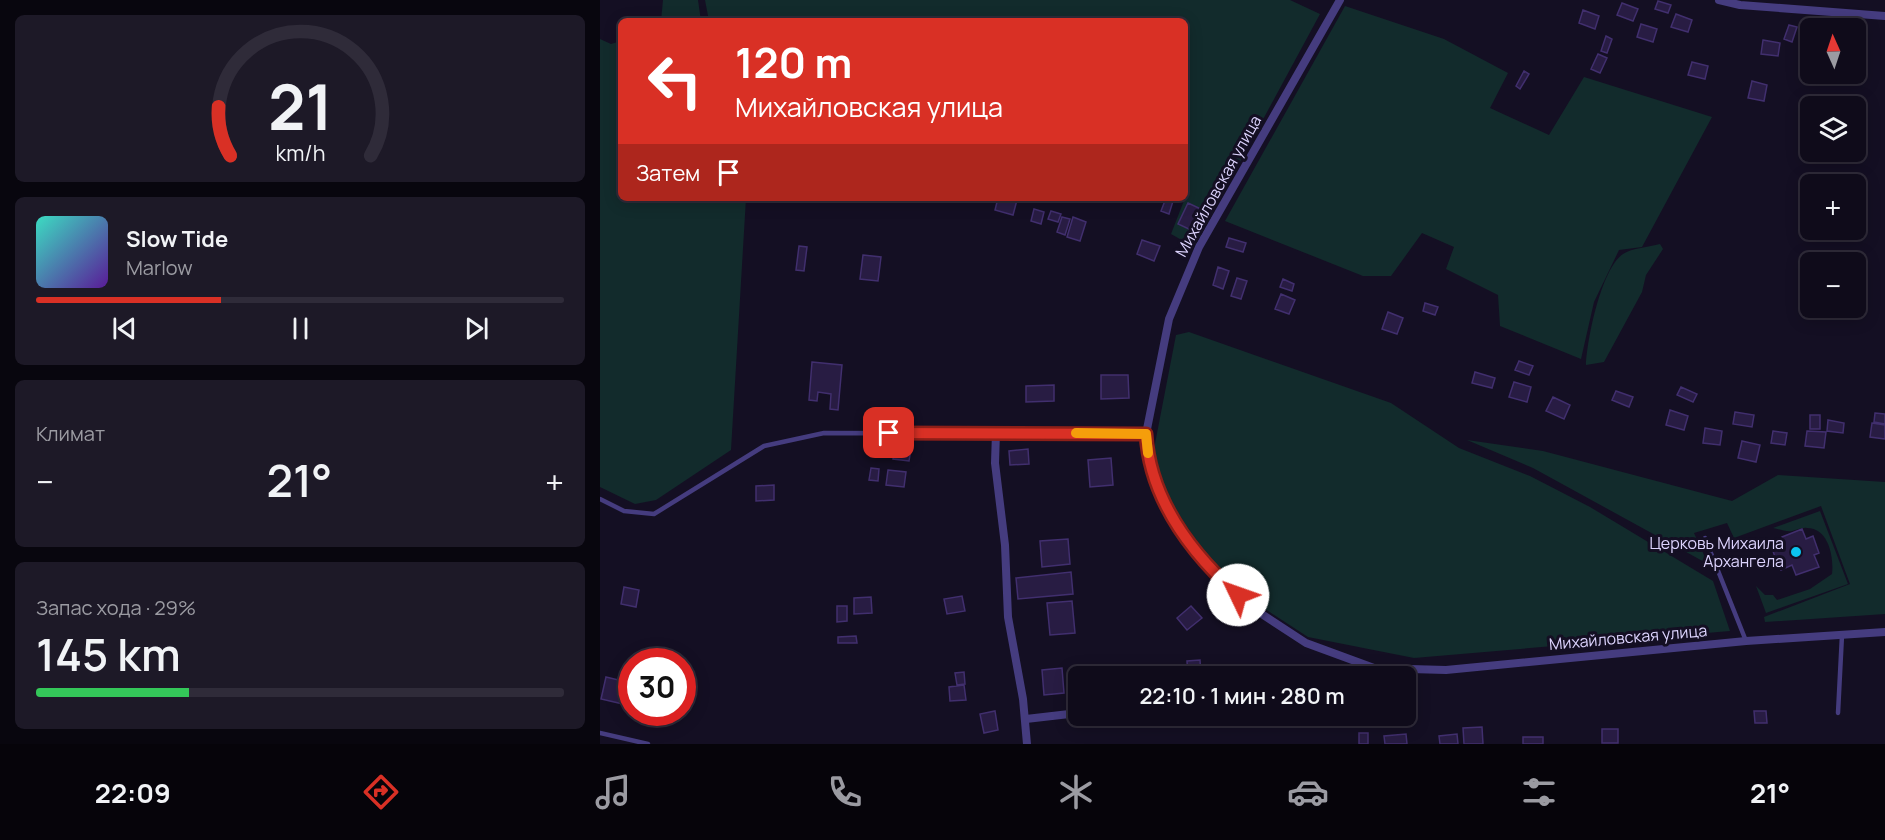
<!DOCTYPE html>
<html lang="ru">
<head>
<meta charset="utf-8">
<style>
  :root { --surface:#0f0b1a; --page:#1d1927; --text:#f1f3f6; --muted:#9b9ba2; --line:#2f2b39; --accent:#d93025 }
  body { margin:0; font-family:Manrope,sans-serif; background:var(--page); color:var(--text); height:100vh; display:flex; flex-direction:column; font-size:22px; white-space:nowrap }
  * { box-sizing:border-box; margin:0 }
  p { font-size:20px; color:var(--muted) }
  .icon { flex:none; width:33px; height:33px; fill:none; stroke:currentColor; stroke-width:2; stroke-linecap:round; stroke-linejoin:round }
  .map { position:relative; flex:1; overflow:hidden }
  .panel { display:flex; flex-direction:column; gap:15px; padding:15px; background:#08060e; width:600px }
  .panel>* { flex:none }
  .banner { position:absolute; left:18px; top:18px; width:570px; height:183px; border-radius:9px; box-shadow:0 3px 15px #0003,0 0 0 2px var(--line); background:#d93025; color:#fff; overflow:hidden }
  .needle { width:39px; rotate:357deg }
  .buttons { position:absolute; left:1200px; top:18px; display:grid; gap:12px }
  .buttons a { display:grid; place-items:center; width:66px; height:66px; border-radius:9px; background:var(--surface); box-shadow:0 3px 15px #0003,0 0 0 2px var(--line); font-size:30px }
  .speed { position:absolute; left:18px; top:648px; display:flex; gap:12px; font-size:30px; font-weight:700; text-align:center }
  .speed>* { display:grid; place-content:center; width:78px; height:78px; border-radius:50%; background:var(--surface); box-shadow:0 3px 15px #0003,0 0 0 2px var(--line); line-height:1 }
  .speed .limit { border:9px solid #d22; background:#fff; color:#111 }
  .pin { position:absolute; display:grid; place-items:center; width:51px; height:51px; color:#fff; margin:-26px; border-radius:12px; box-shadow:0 3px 9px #0006 }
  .me { position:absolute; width:66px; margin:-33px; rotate:312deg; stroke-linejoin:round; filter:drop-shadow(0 0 4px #0008) }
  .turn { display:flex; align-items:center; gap:21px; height:126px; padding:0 18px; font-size:27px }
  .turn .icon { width:78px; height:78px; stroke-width:2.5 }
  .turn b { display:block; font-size:42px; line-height:51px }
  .then { display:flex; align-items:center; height:57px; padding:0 18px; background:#0003; gap:12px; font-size:22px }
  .big { font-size:45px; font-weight:600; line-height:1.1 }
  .panel .card { flex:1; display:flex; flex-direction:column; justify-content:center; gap:9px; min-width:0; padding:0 21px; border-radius:9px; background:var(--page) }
  .panel .dial { align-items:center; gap:0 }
  .dial svg { height:156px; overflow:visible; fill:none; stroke:var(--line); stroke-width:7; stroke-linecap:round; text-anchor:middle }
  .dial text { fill:var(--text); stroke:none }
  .song { display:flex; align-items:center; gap:18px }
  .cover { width:72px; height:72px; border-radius:9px; background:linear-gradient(135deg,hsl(170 70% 55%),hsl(270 70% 35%)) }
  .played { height:6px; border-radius:3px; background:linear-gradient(90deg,var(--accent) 35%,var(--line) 35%) }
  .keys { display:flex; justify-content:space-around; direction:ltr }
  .heat { display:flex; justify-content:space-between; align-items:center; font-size:33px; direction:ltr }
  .charge { height:9px; border-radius:4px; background:linear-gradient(90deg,#34c759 29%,var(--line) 0) }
  .trip { position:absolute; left:468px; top:666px; width:348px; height:60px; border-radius:9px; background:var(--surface); box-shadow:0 3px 15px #0003,0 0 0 2px var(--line); font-weight:600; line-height:60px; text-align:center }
  .menu { display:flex; height:96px; justify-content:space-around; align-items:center; background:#06040a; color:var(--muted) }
  .menu .icon { width:42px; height:42px }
  .menu .current { color:var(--accent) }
  .menu b { font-size:27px; color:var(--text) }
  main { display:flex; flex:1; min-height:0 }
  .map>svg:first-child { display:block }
</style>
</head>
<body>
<main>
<section class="panel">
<div class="card dial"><svg viewBox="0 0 100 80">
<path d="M14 69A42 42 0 1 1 86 69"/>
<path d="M14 69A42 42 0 0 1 8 44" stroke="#d93025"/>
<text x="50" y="56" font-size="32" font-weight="700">21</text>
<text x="50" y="72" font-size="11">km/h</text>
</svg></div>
<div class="card">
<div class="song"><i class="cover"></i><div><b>Slow Tide</b><p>Marlow</p></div></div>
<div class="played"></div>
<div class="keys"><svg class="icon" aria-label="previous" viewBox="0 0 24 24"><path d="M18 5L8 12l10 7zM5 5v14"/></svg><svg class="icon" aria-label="pause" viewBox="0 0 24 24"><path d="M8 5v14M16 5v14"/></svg><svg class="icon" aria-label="next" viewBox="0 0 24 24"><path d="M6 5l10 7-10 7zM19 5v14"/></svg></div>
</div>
<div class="card"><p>Климат</p>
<div class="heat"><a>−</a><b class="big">21°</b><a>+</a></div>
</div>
<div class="card"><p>Запас хода · 29%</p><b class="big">145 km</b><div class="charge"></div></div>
</section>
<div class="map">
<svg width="1285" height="744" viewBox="0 0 1285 744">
  <rect width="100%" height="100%" fill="#140f23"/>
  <path fill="#122b2c" d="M63 0H98L101 21H61Z
    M105 0H690L720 14 594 247 571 234 585 198V21H109Z
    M745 6 844 39 908 73 890 108 949 135 984 77 1112 117 1042 247 1019 250 994 302 981 359 900 326 898 295 846 269 854 247 822 233 791 276H763L625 221Z
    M0 39 11 44 21 41V198H146L131 450 56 500 35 504 0 487Z
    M1060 244 1063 249 1046 275 1042 292 1004 362 986 365C987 340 1001 269 1023 254 1032 248 1049 247 1060 244Z
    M589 332 791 403 859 448 930 476 990 507 1113 581 1130 631 814 658 708 637 659 605 609 559 571 503 553 454 576 335Z
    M867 440 943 451 1132 501 1178 475 1285 482V614L1165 622 1164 617 1250 584 1221 506 1134 538 1127 523 1094 533 1108 564 933 468Z
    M1220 511 1248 584 1166 613 1156 586 1165 595H1173L1177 600 1210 589 1232 574C1234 558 1229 528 1207 528 1202 527 1197 530 1192 531 1186 532 1179 529 1173 528Z"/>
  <path fill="#281c43" stroke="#412f6e" stroke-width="1.5" d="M1058 1 1071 5 1068 13 1055 9Z
    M1022 3 1038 9 1033 21 1017 15Z
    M983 10 999 16 995 29 979 23Z
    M1076 14 1092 20 1088 32 1071 27Z
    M1041 24 1057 29 1053 42 1037 37Z
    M1189 25 1197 27 1192 42 1184 39Z
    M1006 36 1012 39 1007 53 1001 51Z
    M1163 40 1180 43 1178 56 1161 54Z
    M998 54 1007 58 1000 73 991 69Z
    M1092 62 1108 66 1105 79 1088 75Z
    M924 71 929 74 920 89 916 86Z
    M1152 81 1167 85 1164 101 1148 98Z
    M398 198 417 200 413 215 395 210Z
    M566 198H574L569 214 561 211Z
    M588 203 601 209 591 230 578 224Z
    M434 209 444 212 441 224 431 221Z
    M451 211 461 214 458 222 448 219Z
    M462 217 470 219 465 235 457 232Z
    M473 217 486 222 480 241 467 237Z
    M629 238 646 243 643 252 626 247Z
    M542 240 560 246 554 261 537 254Z
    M199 246 207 247 204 271 196 270Z
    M263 255 281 257 278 281 260 279Z
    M618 267 629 271 623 289 613 285Z
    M637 278 647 281 641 299 631 296Z
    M683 279 694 284 692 291 680 287Z
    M681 294 695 300 689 314 675 309Z
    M825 303 838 307 835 315 823 311Z
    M788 312 803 318 797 334 782 329Z
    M919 361 933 366 929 375 915 370Z
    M212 362 242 365 238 410 230 409 231 394 218 392 217 401 209 400Z
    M875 372 895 378 892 388 872 383Z
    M501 375H528L529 398 501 399Z
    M914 382 931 387 927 402 909 397Z
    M454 385V401L426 402V386Z
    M1081 387 1097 394 1093 402 1077 395Z
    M1016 391 1033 397 1029 407 1012 400Z
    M953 397 970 405 964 419 946 411Z
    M1070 410 1088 416 1084 430 1066 425Z
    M1135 412 1154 415 1152 427 1133 424Z
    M1275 413 1285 414V424L1274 422Z
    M1210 415H1220V429H1210Z
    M1228 420 1244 423 1243 433 1227 431Z
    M1272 423 1285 425V439L1270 437Z
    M1105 428 1122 431 1120 445 1103 443Z
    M1173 431 1187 433 1185 445 1171 443Z
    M1207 431 1226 432 1224 448 1205 446Z
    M1142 441 1160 445 1156 462 1138 458Z
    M428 449 429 464 410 465 409 451Z
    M294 453 310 455 309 461 293 459Z
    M511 458 513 485 490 487 488 460Z
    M271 468 279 469 278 481 269 480Z
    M288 470 306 472 304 487 286 485Z
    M174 485V500L156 501V486Z
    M1202 529 1206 539 1213 536 1219 553 1214 555 1219 567 1196 575 1192 565 1181 570 1179 565 1175 568 1169 567 1168 560 1175 557 1173 551 1185 547 1182 537Z
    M468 539 470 564 442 567 440 541Z
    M471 572 473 594 418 599 416 578Z
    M24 587 39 590 36 607 21 604Z
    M362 596 365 611 347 614 344 599Z
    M271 597 272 613 254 614V598Z
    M472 601 475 633 450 635 447 603Z
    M237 606H247V621L237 622Z
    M591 606 602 618 587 630 577 618Z
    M256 636 257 643H238V637Z
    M600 660 601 676H588L587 661Z
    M462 668 464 693 444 695 442 670Z
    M364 672 365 684 357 685 355 673Z
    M6 677 27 682 23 704 1 699Z
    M364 685 366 700 350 701 349 687Z
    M395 711 398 730 384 733 380 714Z
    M1154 711H1166L1167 723H1155Z
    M882 727 883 744H864L863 728Z
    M1002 729H1018V743H1002Z
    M759 733H768V744H759Z
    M806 734 807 744H785L784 736Z
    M857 734 858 744H840L839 736Z
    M923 737H943V744H923Z"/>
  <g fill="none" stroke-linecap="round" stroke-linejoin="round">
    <path stroke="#453c7f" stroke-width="4.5" d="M0 499 24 511 54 514 164 446 224 433 546 434
      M1105 538 1146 641
      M1238 713 1242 635
      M0 733 48 744"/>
    <path stroke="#453c7f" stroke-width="8" d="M740 0 599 247 569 319 546 434 548 454 564 504 605 565 654 609 706 643 774 668 846 670 1146 641 1285 632
      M1119 0 1140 5 1285 16
      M396 432 395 463 405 545 408 617 423 699 427 744
      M742 676 773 668
      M426 719 478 713"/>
  </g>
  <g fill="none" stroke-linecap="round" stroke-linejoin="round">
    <g stroke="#8d1f18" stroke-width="15">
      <path id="route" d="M289 433 546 434C550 499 591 553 638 595"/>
    </g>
    <use href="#route" stroke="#d93025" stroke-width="10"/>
    <path stroke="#f59e0b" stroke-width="10" d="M476 433 546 434 548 453"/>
  </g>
  <circle fill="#0bc4f0" stroke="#140f23" stroke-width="2" cx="1196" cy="552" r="6"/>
  <g text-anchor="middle" stroke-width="6" stroke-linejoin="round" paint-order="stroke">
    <g font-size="16" fill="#dcd3fd" stroke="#140f23">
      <text transform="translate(618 186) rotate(-61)" y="6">Михайловская улица</text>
      <text transform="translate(1028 637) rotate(-5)" y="6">Михайловская улица</text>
    </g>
    <g font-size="16" fill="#dcd3fd" stroke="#140f23" text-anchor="end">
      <text x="1184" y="549">Церковь Михаила<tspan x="1184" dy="18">Архангела</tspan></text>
    </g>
  </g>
</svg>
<div class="buttons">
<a><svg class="needle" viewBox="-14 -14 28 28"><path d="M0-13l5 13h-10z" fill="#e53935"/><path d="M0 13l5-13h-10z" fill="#9b9ba2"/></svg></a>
<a><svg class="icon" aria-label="layers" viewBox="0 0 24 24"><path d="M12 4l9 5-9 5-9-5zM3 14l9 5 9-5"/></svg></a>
<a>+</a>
<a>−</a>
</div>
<div class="speed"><div class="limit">30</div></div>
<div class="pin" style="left:289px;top:433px;background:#d93025"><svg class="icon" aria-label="arrive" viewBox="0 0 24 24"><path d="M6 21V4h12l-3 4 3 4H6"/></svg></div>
<svg class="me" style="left:638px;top:595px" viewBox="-20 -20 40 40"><circle r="19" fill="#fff"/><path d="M0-13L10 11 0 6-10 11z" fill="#d93025"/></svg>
<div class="trip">22:10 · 1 мин · 280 m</div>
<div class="banner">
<div class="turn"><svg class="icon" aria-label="left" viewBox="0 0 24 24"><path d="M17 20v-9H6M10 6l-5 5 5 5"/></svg><div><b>120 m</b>Михайловская улица</div></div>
<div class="then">Затем<svg class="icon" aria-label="arrive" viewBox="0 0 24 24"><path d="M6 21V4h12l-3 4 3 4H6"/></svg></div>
</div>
</div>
</main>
<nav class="menu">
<b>22:09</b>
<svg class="icon current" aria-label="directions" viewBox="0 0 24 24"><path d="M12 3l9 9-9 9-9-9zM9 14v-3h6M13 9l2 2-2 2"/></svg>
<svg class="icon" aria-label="music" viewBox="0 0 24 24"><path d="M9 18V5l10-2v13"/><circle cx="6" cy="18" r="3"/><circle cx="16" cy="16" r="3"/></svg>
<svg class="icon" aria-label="phone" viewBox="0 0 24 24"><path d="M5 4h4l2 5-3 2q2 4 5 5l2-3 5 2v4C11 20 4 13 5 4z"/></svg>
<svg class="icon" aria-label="climate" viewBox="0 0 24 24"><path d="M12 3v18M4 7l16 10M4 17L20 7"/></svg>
<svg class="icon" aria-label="car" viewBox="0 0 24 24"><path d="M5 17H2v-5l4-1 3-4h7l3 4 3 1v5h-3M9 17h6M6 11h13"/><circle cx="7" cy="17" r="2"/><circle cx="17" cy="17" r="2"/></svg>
<svg class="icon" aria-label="filters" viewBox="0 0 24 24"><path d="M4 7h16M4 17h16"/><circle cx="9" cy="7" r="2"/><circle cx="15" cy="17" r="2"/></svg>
<b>21°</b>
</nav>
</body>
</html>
